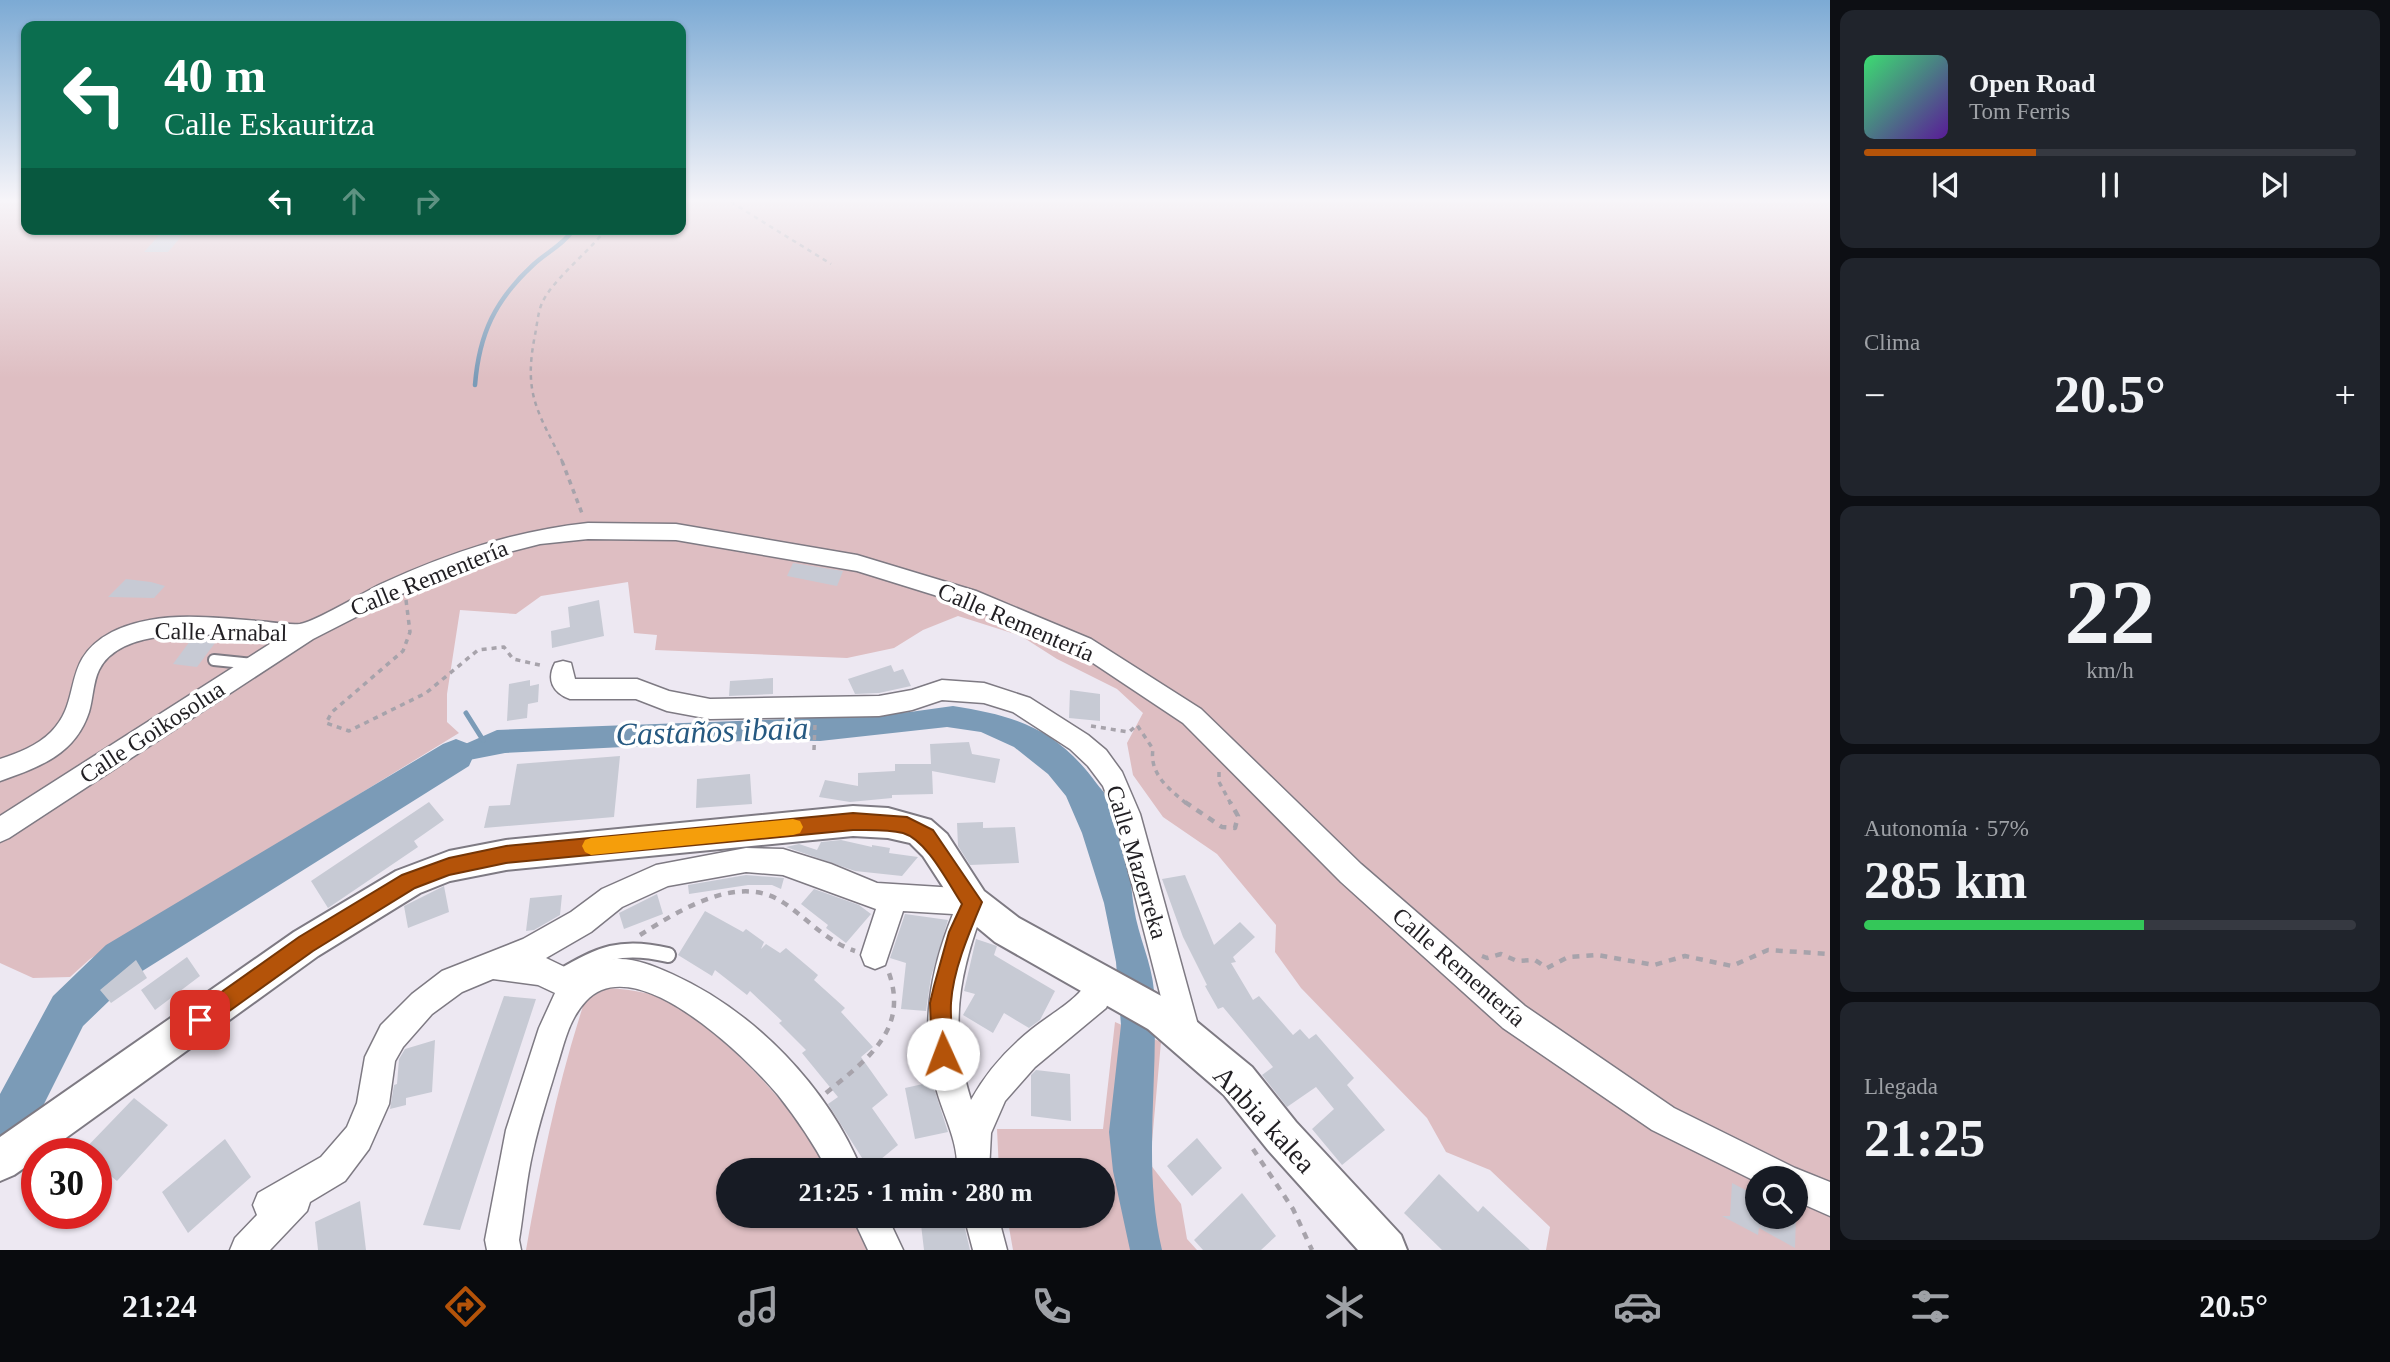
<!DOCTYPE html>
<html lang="es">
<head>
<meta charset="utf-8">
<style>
  :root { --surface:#171b24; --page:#20242c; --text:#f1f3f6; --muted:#9ea1a6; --line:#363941; --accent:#b45309 }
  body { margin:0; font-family:Georgia,serif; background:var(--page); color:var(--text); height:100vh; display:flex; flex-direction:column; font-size:26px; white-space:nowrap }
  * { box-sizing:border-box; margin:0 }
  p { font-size:23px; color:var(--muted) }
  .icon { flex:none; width:38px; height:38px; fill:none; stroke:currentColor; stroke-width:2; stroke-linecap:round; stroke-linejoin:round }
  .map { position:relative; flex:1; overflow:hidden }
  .details { display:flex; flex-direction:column; gap:10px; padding:10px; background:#0d0f14; width:560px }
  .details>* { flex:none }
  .banner { position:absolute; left:21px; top:21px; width:665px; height:214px; border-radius:14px; box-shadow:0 2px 5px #0004; background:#0b6e4f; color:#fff; overflow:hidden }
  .tools { position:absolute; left:1745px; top:1166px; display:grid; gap:14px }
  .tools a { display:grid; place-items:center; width:63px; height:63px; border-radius:50%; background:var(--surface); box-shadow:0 2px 5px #0004; font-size:35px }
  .speed { position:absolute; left:21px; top:1138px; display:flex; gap:14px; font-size:35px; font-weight:700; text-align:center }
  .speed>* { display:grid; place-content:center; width:91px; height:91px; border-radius:50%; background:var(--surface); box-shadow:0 2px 5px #0004; line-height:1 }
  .speed .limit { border:10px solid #d22; background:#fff; color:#111 }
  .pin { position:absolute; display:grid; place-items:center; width:60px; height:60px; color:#fff; margin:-30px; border-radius:14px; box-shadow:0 4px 10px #0006 }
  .me { position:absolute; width:77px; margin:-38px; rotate:358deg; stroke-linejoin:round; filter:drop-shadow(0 0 5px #0008) }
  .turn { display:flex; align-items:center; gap:24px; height:147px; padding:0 28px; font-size:32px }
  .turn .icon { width:91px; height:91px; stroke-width:2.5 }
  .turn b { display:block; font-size:49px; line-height:60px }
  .lanes { display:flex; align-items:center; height:66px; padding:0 28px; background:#0003; justify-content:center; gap:35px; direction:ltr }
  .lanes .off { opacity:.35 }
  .big { font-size:52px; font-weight:700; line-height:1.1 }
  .details .widget { flex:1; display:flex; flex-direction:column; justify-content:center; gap:10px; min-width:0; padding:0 24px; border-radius:14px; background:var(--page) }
  .details .dial { align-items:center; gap:0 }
  .dial b { font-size:91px; line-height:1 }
  .song { display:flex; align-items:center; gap:21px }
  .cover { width:84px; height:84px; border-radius:10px; background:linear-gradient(135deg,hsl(140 70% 55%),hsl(270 70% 35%)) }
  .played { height:7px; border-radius:4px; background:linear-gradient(90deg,var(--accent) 35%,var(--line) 35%) }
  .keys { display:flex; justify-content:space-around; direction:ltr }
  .heat { display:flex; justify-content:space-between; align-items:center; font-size:38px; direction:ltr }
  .charge { height:10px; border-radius:5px; background:linear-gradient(90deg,#34c759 57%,var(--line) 0) }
  .trip { position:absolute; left:716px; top:1158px; width:399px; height:70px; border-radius:35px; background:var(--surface); box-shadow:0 2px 5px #0004; font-weight:700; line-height:70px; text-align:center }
  .dock { display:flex; height:112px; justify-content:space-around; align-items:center; background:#090b0e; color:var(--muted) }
  .dock .icon { width:49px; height:49px }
  .dock .selected { color:var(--accent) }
  .dock b { font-size:32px; color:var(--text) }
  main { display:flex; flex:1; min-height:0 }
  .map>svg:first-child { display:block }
</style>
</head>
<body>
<main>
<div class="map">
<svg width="1830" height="1250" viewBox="0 0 1830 1250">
  <rect width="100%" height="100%" fill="#ede8f2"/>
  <path fill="#debec2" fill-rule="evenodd" d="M681 202 1830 203V1250H1546L1550 1227 1490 1170 1446 1152 1427 1118 1301 988 1275 952 1276 925 1217 854 1163 817 1133 775 1127 743 1143 713 1117 689 1057 659 1021 636 958 616 923 630 894 648 847 658 655 650 657 635 634 633 628 582 541 596 516 614 460 610 447 694V722L459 733 90 959 70 977 33 978 0 963V203H26V229H681ZM1757 1178H1796V1216H1757Z
    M608 988C634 990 658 993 681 1007 691 1013 701 1023 710 1031 757 1069 799 1117 828 1171H728V1216H852L869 1250H526C541 1165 558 1082 585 1000Z
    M1115 1022 1161 1042 1150 1164 1181 1204 1187 1239 1197 1250H1013L1007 1216H1102V1171H999L997 1129H1103Z"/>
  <path fill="#7b9bb7" d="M953 706C1017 716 1057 729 1097 784 1103 792 1112 800 1116 809 1128 834 1130 881 1134 908 1138 936 1152 963 1154 991 1159 1078 1142 1165 1162 1250H1130L1113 1171 1109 1132 1121 1025 1116 962 1104 903 1082 833 1066 796 1048 774 1014 747 981 732 947 727 820 741 764 740 505 753 464 761 418 777 447 752 497 730 790 719 910 712Z"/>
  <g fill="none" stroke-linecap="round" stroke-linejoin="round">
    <path stroke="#7b9bb7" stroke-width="4.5" d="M475 385C479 334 495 300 533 265 547 252 563 245 574 229"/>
    <path stroke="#7b9bb7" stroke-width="5" d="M466 713 483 740"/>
    <path fill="#7b9bb7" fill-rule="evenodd" d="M456 739 469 744 474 755 469 766 136 975 83 1026 17 1158 0 1164V1094L53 996 106 945 443 744Z"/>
  </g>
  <path fill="#c7cad4" d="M162 232H185L168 252H144Z
    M793 563 843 571 837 586 787 576Z
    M126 579 151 582 165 586 154 598 108 597Z
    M599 600 604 636 552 648 551 631 570 627 568 607Z
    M193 637 218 639 197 667 173 664Z
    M891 665 894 672 903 669 911 686 879 693 855 694 848 679Z
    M773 678V694L729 696 730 681Z
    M530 680V686L539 684 538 702 528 704 527 718 507 721 509 684Z
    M1070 690 1100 694V721L1069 718Z
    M969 742 972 754 1000 759 995 783 932 771 933 794 892 795V798L850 802 819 797 825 780 858 786V773L895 771V764H931L930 744Z
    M620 756 614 817 484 828 489 806 510 805 517 764Z
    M750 774 752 804 696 808 697 779Z
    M429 802 444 820 414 841 418 847 328 908 311 881Z
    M983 822V828L1015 827 1019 863 970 865 958 846 957 823Z
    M841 840 872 847V845L890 848 889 853 918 857 902 876 855 871 786 847 799 844 817 850 821 842Z
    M746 875 784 878 781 889 772 885H748L689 894 688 885Z
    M1185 875 1214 945 1240 922 1255 937 1233 957 1236 962 1231 963 1253 1000 1259 996 1293 1035 1300 1029 1309 1039 1316 1034 1354 1078 1347 1085 1385 1130 1342 1165 1312 1129 1334 1109 1316 1087 1287 1107 1262 1075 1273 1067 1223 1007 1218 1009 1205 986 1207 985 1183 937 1162 879Z
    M444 886 449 912 408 928 404 906Z
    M814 889 859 905 871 914 846 943 826 928 828 925 801 904Z
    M657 894 663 914 624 929 619 913Z
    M562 895 560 915 534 930 526 931 530 898Z
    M705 911 743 932 746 929 764 942 761 949 766 944 780 953 786 948 818 975 814 980 845 1008 841 1012 873 1047 861 1057 888 1095 872 1108 898 1145 869 1169 828 1104 838 1097 802 1053 806 1050 779 1023 782 1021 750 991 747 995 715 970 712 976 678 955Z
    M905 914 948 920 931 977 926 1011 901 1009 906 963 890 958Z
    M976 939 997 946 994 955 1055 991 1040 1020 1029 1028 1004 1013 993 1033 963 1015 975 994 964 991Z
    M187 957 200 976 155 1010 141 990Z
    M136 960 147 978 111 1003 100 990Z
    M504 996 536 999 460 1230 423 1225Z
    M435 1040 432 1092 406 1098V1105L390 1109 394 1085 397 1084 399 1059 405 1049Z
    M1036 1070 1070 1074 1071 1121 1031 1116V1075Z
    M932 1082 948 1132 915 1139 905 1088Z
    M134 1098 168 1125 117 1181 96 1164V1153H81Z
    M1197 1138 1222 1168 1192 1196 1167 1166Z
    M225 1139 251 1177 188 1233 162 1192Z
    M1439 1174 1478 1212 1483 1206 1530 1250H1442L1404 1213Z
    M1732 1183 1757 1196V1216H1796L1795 1248 1759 1228 1758 1235 1722 1216H1730Z
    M1242 1193 1276 1236 1261 1250H1203L1194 1240Z
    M360 1201 366 1250H318L315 1222Z
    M920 1216H962L970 1250H924Z"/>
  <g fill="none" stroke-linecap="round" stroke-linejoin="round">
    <g stroke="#7e7a83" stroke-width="14">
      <path id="service-far1" d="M214 660 253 664"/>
    </g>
    <g stroke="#7e7a83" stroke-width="18">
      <path id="service" d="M560 977C600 953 621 944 668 955"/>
    </g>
    <g stroke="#7e7a83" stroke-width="3">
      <path id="minor" d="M588 523 676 524 857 555 976 591 1091 639 1201 709 1361 864 1525 1006 1674 1108 1795 1168 1830 1182V1216L1796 1201V1178H1757V1182L1652 1130 1503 1028 1341 882 1183 723 1075 651 960 603 857 571 676 540 588 539 540 544 486 558 397 596 313 639 9 838 0 842V816L276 640C231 636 123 620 99 670 93 682 93 699 89 712 75 755 39 767 0 781V759C18 753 37 746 51 732 84 699 59 660 112 632 156 610 210 617 258 621 271 622 287 625 300 624 315 622 364 592 381 584 449 553 514 531 588 523Z
        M563 661 571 663 575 679H637L669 691 710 699 879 696 912 690 942 680 984 683 1030 698 1088 735 1106 750 1122 772 1140 814 1201 1036 1197 1047 1186 1051 1175 1047 1171 1036 1114 814 1103 786 1088 766 1070 749 1013 712 984 703 942 700 912 710 879 716 710 719 667 711 636 699H570C553 693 546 680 555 663Z
        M746 848 783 849 831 864 877 883 972 889 982 893 986 902C959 972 948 1026 971 1100 987 1071 1007 1049 1032 1029 1053 1012 1081 999 1092 974L1102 969 1112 974 1117 984 1106 1008 1035 1067 1005 1101 991 1133 989 1171H957C959 1142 943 1115 936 1088 920 1027 930 971 953 914L903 911 885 965 875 969 865 965 861 955 876 909 783 875 746 872 668 886 622 907 591 932 546 958 575 972C588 965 601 959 616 959 635 958 654 966 672 974 754 1011 828 1087 862 1171H828C814 1144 797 1119 778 1095 747 1058 636 948 586 1001 568 1020 564 1045 556 1069 548 1096 539 1123 533 1151 526 1180 524 1210 519 1240L521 1250H487L485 1240 506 1130 539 1028 555 993 538 985 493 979 462 992 432 1014 403 1047 395 1061 389 1104 369 1149 345 1181 310 1202 307 1211 270 1250H230L235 1238 257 1215 253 1205 258 1193 321 1157 347 1127 357 1103 365 1057 381 1025 412 994 442 971 523 939 571 912 602 889 656 865Z
        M852 1216H887L903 1250H868Z
        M964 1216H998L1007 1250H973Z"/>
    </g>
    <g stroke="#7e7a83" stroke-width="4">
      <path id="tertiary" d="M853 806 888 808 931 820 947 834 984 891 1019 918 1174 1003 1252 1067 1296 1122 1401 1235 1407 1250H1358L1268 1150 1224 1095 1148 1029 995 942 960 913 923 856 910 843 888 838 853 836 506 870 450 881 420 893 318 956 45 1153H37V1159L14 1175 0 1181V1137L294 932 396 871 449 851 506 840Z"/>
    </g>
    <path stroke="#a7a3ab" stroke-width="2.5" stroke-dasharray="4.5 4.5" stroke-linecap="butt" d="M731 202 831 264
      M563 463C538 411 523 395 535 335 537 325 538 312 542 303 553 279 589 252 606 229"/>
    <path stroke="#a7a3ab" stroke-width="3.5" stroke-dasharray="5 5" stroke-linecap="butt" d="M562 461 583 516
      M406 600 410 632 403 651 332 712 326 723 349 731 426 693 478 650 504 647 513 659 544 666
      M1091 726 1129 732 1137 725 1153 749C1149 774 1169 789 1187 804
      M814 750 815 724
      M1219 772V782L1231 804"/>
    <path stroke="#a7a3ab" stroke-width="4.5" stroke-dasharray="7 7" stroke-linecap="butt" d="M1185 802 1222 827 1235 828 1238 816 1230 802
      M640 935C680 910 739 872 784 903 809 920 826 941 855 951
      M1482 956 1487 958 1501 954 1517 961 1535 960 1547 968 1568 957 1597 955 1654 965 1685 956 1732 966 1768 950 1830 954
      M826 1093C866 1060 909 1031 889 973
      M1253 1149 1293 1209 1312 1250"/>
    <use href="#service-far1" stroke="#fff" stroke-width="10"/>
    <use href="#service" stroke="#fff" stroke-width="14"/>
    <use href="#minor" fill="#fff" fill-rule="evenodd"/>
    <use href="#tertiary" fill="#fff" fill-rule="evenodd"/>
  </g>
  <linearGradient id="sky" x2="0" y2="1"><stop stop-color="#7caad4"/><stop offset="0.53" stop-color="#f7f5f9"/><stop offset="1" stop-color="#f7f5f9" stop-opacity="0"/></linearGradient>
  <rect width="1830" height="378" fill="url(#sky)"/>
  <path fill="#b45309" stroke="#753606" stroke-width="2" d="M853 813 907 817 933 830 982 902C969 933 953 970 951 1003 950 1020 953 1037 953 1054L950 1061 943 1064 935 1061 932 1054 930 1003 934 986 949 932 962 904C948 883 927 840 903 833 887 829 869 830 853 830L506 863 449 875 415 888 313 951 207 1027 200 1031 192 1027 189 1020 192 1013 299 937 402 875 449 858 506 846Z"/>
  <path fill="#f59e0b" d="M793 819 800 821 803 827 800 833 793 835 591 855 585 852 582 846 585 840 591 838Z"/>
  <g text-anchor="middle" stroke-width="7" stroke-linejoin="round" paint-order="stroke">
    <g font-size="24" fill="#211f23" stroke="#fff">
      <text transform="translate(429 578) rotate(-22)" y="8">Calle Rementería</text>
      <text transform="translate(1016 622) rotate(23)" y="8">Calle Rementería</text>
      <text transform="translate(221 632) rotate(1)" y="8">Calle Arnabal</text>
      <text transform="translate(152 732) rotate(-33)" y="8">Calle Goikosolua</text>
      <text transform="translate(1137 862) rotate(73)" y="8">Calle Mazerreka</text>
      <text transform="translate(1459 967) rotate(41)" y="8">Calle Rementería</text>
    </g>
    <g font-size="28" fill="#211f23" stroke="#fff">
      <text transform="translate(1265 1119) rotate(47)" y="10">Anbia kalea</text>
    </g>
    <g font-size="32" font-style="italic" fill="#265981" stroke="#fff">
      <text transform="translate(712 731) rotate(-2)" y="11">Castaños ibaia</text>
    </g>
  </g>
</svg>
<div class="tools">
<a><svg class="icon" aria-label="search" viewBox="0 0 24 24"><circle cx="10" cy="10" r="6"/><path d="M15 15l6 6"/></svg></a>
</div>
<div class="speed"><div class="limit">30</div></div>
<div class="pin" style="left:200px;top:1020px;background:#d93025"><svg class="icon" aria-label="arrive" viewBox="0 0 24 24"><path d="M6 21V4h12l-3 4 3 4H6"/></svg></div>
<svg class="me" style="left:943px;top:1054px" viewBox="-20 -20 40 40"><circle r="19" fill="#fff"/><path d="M0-13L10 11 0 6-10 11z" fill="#b45309"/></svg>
<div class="trip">21:25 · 1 min · 280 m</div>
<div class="banner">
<div class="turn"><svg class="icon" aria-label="left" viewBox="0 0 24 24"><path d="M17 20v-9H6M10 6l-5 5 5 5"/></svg><div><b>40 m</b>Calle Eskauritza</div></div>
<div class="lanes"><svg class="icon" aria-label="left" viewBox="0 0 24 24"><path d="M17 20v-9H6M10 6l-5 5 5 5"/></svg><svg class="icon off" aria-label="ahead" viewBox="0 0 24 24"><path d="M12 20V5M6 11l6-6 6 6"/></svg><svg class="icon off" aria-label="right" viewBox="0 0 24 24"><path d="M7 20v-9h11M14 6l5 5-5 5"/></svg></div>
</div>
</div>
<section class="details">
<div class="widget">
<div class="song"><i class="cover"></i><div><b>Open Road</b><p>Tom Ferris</p></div></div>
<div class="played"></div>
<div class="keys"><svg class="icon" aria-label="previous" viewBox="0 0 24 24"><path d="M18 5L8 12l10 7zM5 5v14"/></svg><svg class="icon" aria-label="pause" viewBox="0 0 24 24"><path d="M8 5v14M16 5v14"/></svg><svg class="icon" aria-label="next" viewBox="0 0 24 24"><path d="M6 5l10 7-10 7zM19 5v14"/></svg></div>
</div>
<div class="widget"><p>Clima</p>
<div class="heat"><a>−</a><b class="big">20.5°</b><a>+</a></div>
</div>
<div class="widget dial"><b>22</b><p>km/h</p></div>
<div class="widget"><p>Autonomía · 57%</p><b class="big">285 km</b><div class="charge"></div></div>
<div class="widget"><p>Llegada</p><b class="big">21:25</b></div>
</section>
</main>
<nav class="dock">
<b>21:24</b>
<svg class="icon selected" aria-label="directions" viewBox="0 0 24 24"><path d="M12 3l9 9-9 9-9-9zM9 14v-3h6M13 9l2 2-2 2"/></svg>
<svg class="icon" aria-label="music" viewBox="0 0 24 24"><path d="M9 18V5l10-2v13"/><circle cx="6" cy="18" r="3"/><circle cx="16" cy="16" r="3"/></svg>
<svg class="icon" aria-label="phone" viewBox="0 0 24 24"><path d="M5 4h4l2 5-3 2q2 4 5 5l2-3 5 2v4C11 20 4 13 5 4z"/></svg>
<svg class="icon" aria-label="climate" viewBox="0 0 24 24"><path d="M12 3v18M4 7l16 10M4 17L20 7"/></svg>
<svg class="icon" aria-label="car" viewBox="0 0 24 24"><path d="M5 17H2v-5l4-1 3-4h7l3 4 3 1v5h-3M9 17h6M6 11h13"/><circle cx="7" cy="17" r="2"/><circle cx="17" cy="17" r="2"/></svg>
<svg class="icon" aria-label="filters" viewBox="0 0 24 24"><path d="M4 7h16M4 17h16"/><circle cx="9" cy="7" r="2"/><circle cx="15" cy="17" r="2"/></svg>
<b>20.5°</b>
</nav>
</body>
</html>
